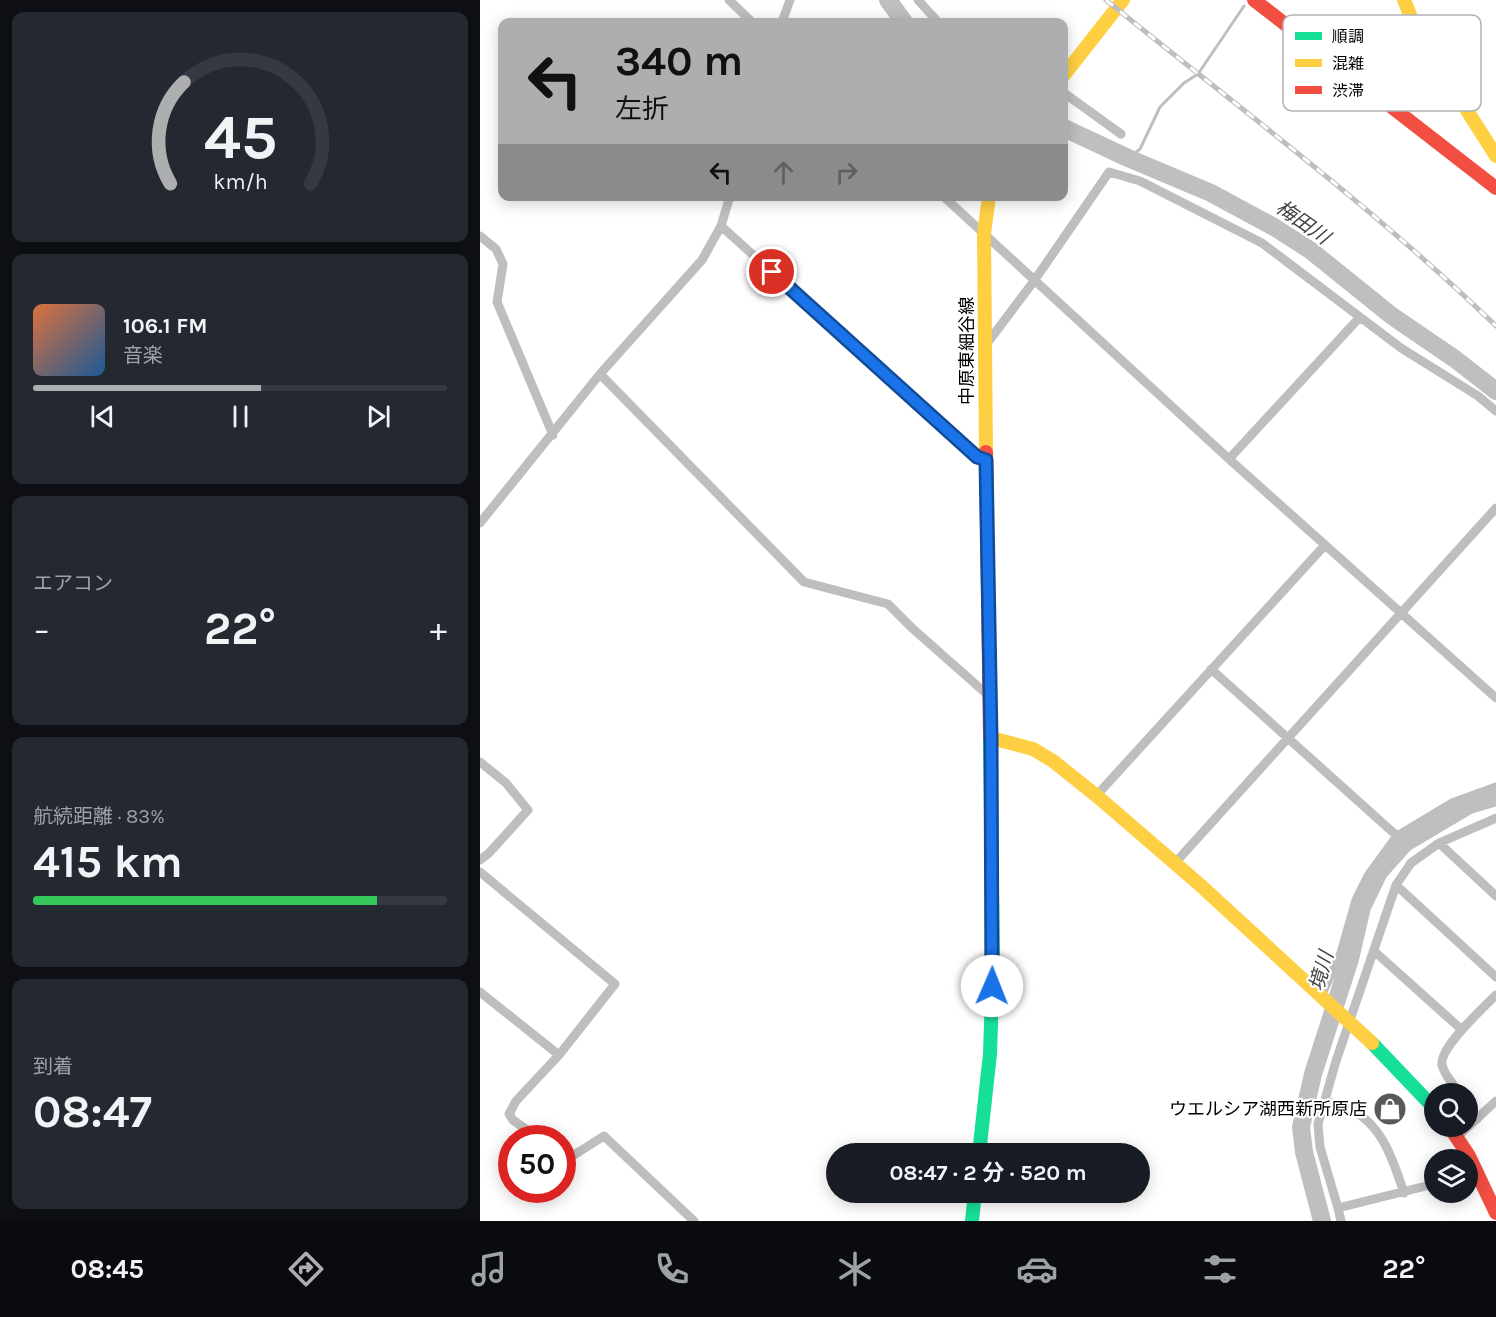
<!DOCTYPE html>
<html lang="ja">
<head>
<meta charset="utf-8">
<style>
  :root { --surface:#171b24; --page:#242831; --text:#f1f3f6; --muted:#9ea1a6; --line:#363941; --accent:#adaeaf }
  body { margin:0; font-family:Karla,"Noto Sans JP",sans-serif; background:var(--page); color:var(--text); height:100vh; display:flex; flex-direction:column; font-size:22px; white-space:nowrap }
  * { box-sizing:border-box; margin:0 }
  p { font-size:20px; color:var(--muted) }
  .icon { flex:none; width:33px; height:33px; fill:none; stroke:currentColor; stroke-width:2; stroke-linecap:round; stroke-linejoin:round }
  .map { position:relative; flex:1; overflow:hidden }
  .drawer { display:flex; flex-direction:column; gap:12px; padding:12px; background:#0d0f14; width:480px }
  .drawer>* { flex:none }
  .guide { position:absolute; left:18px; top:18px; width:570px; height:183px; border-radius:12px; box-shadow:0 3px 15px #0003; background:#adaeaf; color:#111; overflow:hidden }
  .tools { position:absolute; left:944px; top:1083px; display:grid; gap:12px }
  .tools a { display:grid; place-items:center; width:54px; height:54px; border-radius:50%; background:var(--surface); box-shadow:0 3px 15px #0003; font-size:30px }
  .speed { position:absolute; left:18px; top:1125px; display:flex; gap:12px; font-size:30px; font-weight:700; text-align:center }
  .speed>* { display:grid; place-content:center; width:78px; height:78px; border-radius:50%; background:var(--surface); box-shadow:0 3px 15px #0003; line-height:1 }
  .speed .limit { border:9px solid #d22; background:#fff; color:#111 }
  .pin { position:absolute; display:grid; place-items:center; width:51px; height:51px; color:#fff; margin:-26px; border:3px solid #fff; border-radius:50%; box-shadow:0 2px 6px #0007 }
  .me { position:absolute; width:66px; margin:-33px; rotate:1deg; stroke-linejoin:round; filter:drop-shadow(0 0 4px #0008) }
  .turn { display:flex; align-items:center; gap:21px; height:126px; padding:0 18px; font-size:27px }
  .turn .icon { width:78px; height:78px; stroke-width:2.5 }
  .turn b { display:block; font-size:42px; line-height:51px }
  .lanes { display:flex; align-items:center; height:57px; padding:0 18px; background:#0003; justify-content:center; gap:30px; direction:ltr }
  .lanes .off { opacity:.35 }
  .big { font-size:45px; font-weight:700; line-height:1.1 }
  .drawer .widget { flex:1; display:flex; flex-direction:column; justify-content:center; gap:9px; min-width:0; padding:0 21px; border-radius:12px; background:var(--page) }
  .drawer .dial { align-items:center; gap:0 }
  .dial svg { height:156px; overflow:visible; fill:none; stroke:var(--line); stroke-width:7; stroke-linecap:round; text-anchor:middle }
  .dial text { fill:var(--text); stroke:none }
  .song { display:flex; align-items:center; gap:18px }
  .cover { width:72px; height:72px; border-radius:9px; background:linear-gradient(135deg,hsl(20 70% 55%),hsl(210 70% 35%)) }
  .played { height:6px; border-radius:3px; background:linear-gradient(90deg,var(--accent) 55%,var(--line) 55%) }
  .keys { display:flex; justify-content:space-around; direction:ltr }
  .heat { display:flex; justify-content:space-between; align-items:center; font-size:33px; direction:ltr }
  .charge { height:9px; border-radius:4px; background:linear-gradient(90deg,#34c759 83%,var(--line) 0) }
  .trip { position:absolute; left:346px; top:1143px; width:324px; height:60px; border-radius:30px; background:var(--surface); box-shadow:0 3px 15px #0003; font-weight:700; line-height:60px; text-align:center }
  .tab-bar { display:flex; height:96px; justify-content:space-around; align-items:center; background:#090b0e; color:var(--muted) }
  .tab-bar .icon { width:42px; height:42px }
  .tab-bar .selected { color:var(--accent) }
  .tab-bar b { font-size:27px; color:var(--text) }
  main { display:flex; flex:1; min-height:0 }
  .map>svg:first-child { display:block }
</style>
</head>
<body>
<main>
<section class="drawer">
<div class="widget dial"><svg viewBox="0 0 100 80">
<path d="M14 69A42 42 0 1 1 86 69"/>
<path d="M14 69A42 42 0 0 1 21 17" stroke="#adaeaf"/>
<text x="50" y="56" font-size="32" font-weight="700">45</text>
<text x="50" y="72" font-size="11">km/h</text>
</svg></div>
<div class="widget">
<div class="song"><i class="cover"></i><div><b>106.1 FM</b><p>音楽</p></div></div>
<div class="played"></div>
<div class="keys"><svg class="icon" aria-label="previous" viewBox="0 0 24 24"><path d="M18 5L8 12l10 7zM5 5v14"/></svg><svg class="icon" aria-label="pause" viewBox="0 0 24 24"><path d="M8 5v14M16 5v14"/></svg><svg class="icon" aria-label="next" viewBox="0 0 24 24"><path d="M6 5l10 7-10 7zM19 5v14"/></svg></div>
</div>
<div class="widget"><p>エアコン</p>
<div class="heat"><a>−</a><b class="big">22°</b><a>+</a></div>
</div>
<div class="widget"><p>航続距離 · 83%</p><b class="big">415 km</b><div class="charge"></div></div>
<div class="widget"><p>到着</p><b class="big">08:47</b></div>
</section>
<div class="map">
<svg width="1016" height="1221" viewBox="0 0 1016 1221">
  <rect width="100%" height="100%" fill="#fff"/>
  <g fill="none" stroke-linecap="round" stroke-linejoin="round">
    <path stroke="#bfbfbf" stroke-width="3" d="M648 158 660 149 680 107 704 83 718 74 764 6"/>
    <path stroke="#bfbfbf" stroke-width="18" d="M408 0 424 22
      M584 128 648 158 731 193 794 227 830 250 912 316 975 359 1016 391
      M842 1221 824 1152 821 1127 833 1074 870 959 882 907 899 872 925 843 989 805 1016 797"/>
    <path stroke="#bebebe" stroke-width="9" d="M249 0 272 22
      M438 0 458 22
      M302 22 310 0
      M584 93 641 134
      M463 196 749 459 1016 698
      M241 226 497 457 506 460
      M0 236 16 249 23 264 17 302 73 435
      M505 346 554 281 629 172 660 181 782 243 921 348 998 396 1016 411
      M120 374 324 582 408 604 432 628 510 697
      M749 459 880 317
      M0 523 120 374 222 260 241 226 250 196
      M731 669 917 836
      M0 762 26 783 48 810 9 853 0 860
      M616 796 845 545
      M959 843 1016 896
      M695 863 1016 508
      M0 872 135 984 79 1055 36 1101 29 1114 33 1120 58 1138
      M916 885 1016 977
      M894 951 982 1030
      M0 992 79 1055
      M841 996 861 953 876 900 888 876 917 836 972 803 1016 787
      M980 1094C975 1086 964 1075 962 1065 959 1048 1003 1008 1016 995
      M846 1101C855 1104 864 1106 873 1111 903 1126 914 1163 924 1193
      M987 1104 997 1119
      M977 1137 1016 1101
      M82 1157 86 1160 124 1136 214 1221
      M858 1208 840 1147 838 1124 856 1061 916 885 931 863 959 843 1016 818
      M861 1221 858 1208 954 1184"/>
    <path stroke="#16e098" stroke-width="14" d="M892 1043 954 1108
      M499 1154 510 1054 513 963 510 737
      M492 1221 495 1192"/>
    <path stroke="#ffcf43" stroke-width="14" d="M924 0 936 30 1016 156
      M584 75 643 0
      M506 452 504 234 509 196
      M511 738 553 749 573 761 618 797 719 884 892 1043"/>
    <path stroke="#f24e42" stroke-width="14" d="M774 0 1016 188
      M506 452 510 737
      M969 1126 989 1156 1016 1213"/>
    <g stroke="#bebebe" stroke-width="5">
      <path id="rail" d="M626 0C758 107 894 208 1016 326"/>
    </g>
    <use href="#rail" stroke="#fff" stroke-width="3" stroke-dasharray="9" stroke-linecap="butt"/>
  </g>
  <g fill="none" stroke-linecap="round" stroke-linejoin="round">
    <g stroke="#114b97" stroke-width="15">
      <path id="route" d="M292 272 497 457 506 460 511 738 512 986"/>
    </g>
    <use href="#route" stroke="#1a73e8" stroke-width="10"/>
  </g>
  <defs>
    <g id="shop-disc" transform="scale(1.725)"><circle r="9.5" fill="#595959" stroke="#fff"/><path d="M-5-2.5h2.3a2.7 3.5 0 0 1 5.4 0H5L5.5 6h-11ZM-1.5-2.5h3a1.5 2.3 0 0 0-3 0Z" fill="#fff"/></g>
  </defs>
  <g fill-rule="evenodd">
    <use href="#shop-disc" x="910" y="1109"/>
  </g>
  <g text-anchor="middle" stroke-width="4.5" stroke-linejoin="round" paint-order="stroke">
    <g font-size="18" fill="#000" stroke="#fff">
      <text transform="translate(487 351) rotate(-90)" y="6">中原東細谷線</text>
    </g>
    <g font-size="18" fill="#000" stroke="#fff" text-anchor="end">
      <text x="887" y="1115">ウエルシア湖西新所原店</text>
    </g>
    <g font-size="20" font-style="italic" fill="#444" stroke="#fff">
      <text transform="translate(823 222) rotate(35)" y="7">梅田川</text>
      <text transform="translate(841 971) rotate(-74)" y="7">境川</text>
    </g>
  </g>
  <rect x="803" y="15" width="198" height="96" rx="9" fill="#fff" stroke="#b2b2b2" stroke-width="1.5"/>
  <rect x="815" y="32" width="27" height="8" fill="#16e098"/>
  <rect x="815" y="59" width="27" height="8" fill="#ffcf43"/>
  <rect x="815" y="86" width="27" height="8" fill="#f24e42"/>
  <g font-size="16" fill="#000">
    <text x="852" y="42">順調</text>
    <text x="852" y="69">混雑</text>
    <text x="852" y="96">渋滞</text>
  </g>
</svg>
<div class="tools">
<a><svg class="icon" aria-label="search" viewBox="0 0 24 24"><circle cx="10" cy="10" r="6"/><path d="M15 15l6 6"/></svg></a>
<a><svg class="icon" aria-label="layers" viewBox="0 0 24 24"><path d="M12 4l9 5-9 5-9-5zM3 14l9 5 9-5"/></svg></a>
</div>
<div class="speed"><div class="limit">50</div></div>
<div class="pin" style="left:292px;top:272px;background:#d93025"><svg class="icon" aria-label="arrive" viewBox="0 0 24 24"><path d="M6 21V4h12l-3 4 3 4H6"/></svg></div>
<svg class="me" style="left:512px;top:986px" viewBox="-20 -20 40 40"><circle r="19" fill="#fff"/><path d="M0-13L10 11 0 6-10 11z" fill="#1a73e8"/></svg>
<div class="trip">08:47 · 2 分 · 520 m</div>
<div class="guide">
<div class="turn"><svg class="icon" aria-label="left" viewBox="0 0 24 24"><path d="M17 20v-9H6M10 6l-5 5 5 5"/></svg><div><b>340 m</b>左折</div></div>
<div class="lanes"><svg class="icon" aria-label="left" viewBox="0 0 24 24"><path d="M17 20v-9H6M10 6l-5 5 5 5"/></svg><svg class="icon off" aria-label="ahead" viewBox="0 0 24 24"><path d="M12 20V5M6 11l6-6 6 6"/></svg><svg class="icon off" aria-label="right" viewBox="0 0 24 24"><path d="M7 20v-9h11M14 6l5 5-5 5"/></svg></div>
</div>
</div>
</main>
<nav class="tab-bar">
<b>08:45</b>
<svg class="icon selected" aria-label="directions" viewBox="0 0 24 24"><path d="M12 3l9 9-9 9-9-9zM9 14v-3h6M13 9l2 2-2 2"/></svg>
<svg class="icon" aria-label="music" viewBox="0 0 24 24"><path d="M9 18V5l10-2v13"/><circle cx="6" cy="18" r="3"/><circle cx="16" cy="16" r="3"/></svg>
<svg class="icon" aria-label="phone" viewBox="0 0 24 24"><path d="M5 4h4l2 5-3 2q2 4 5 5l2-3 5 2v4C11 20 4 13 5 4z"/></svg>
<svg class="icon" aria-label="climate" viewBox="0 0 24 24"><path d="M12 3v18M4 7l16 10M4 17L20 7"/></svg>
<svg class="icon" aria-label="car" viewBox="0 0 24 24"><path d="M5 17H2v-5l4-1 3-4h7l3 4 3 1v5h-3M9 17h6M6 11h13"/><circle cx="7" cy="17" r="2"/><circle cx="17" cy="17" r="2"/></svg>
<svg class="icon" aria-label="filters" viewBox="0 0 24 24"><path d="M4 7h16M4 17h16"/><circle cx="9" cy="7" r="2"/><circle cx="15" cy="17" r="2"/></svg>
<b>22°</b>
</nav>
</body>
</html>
